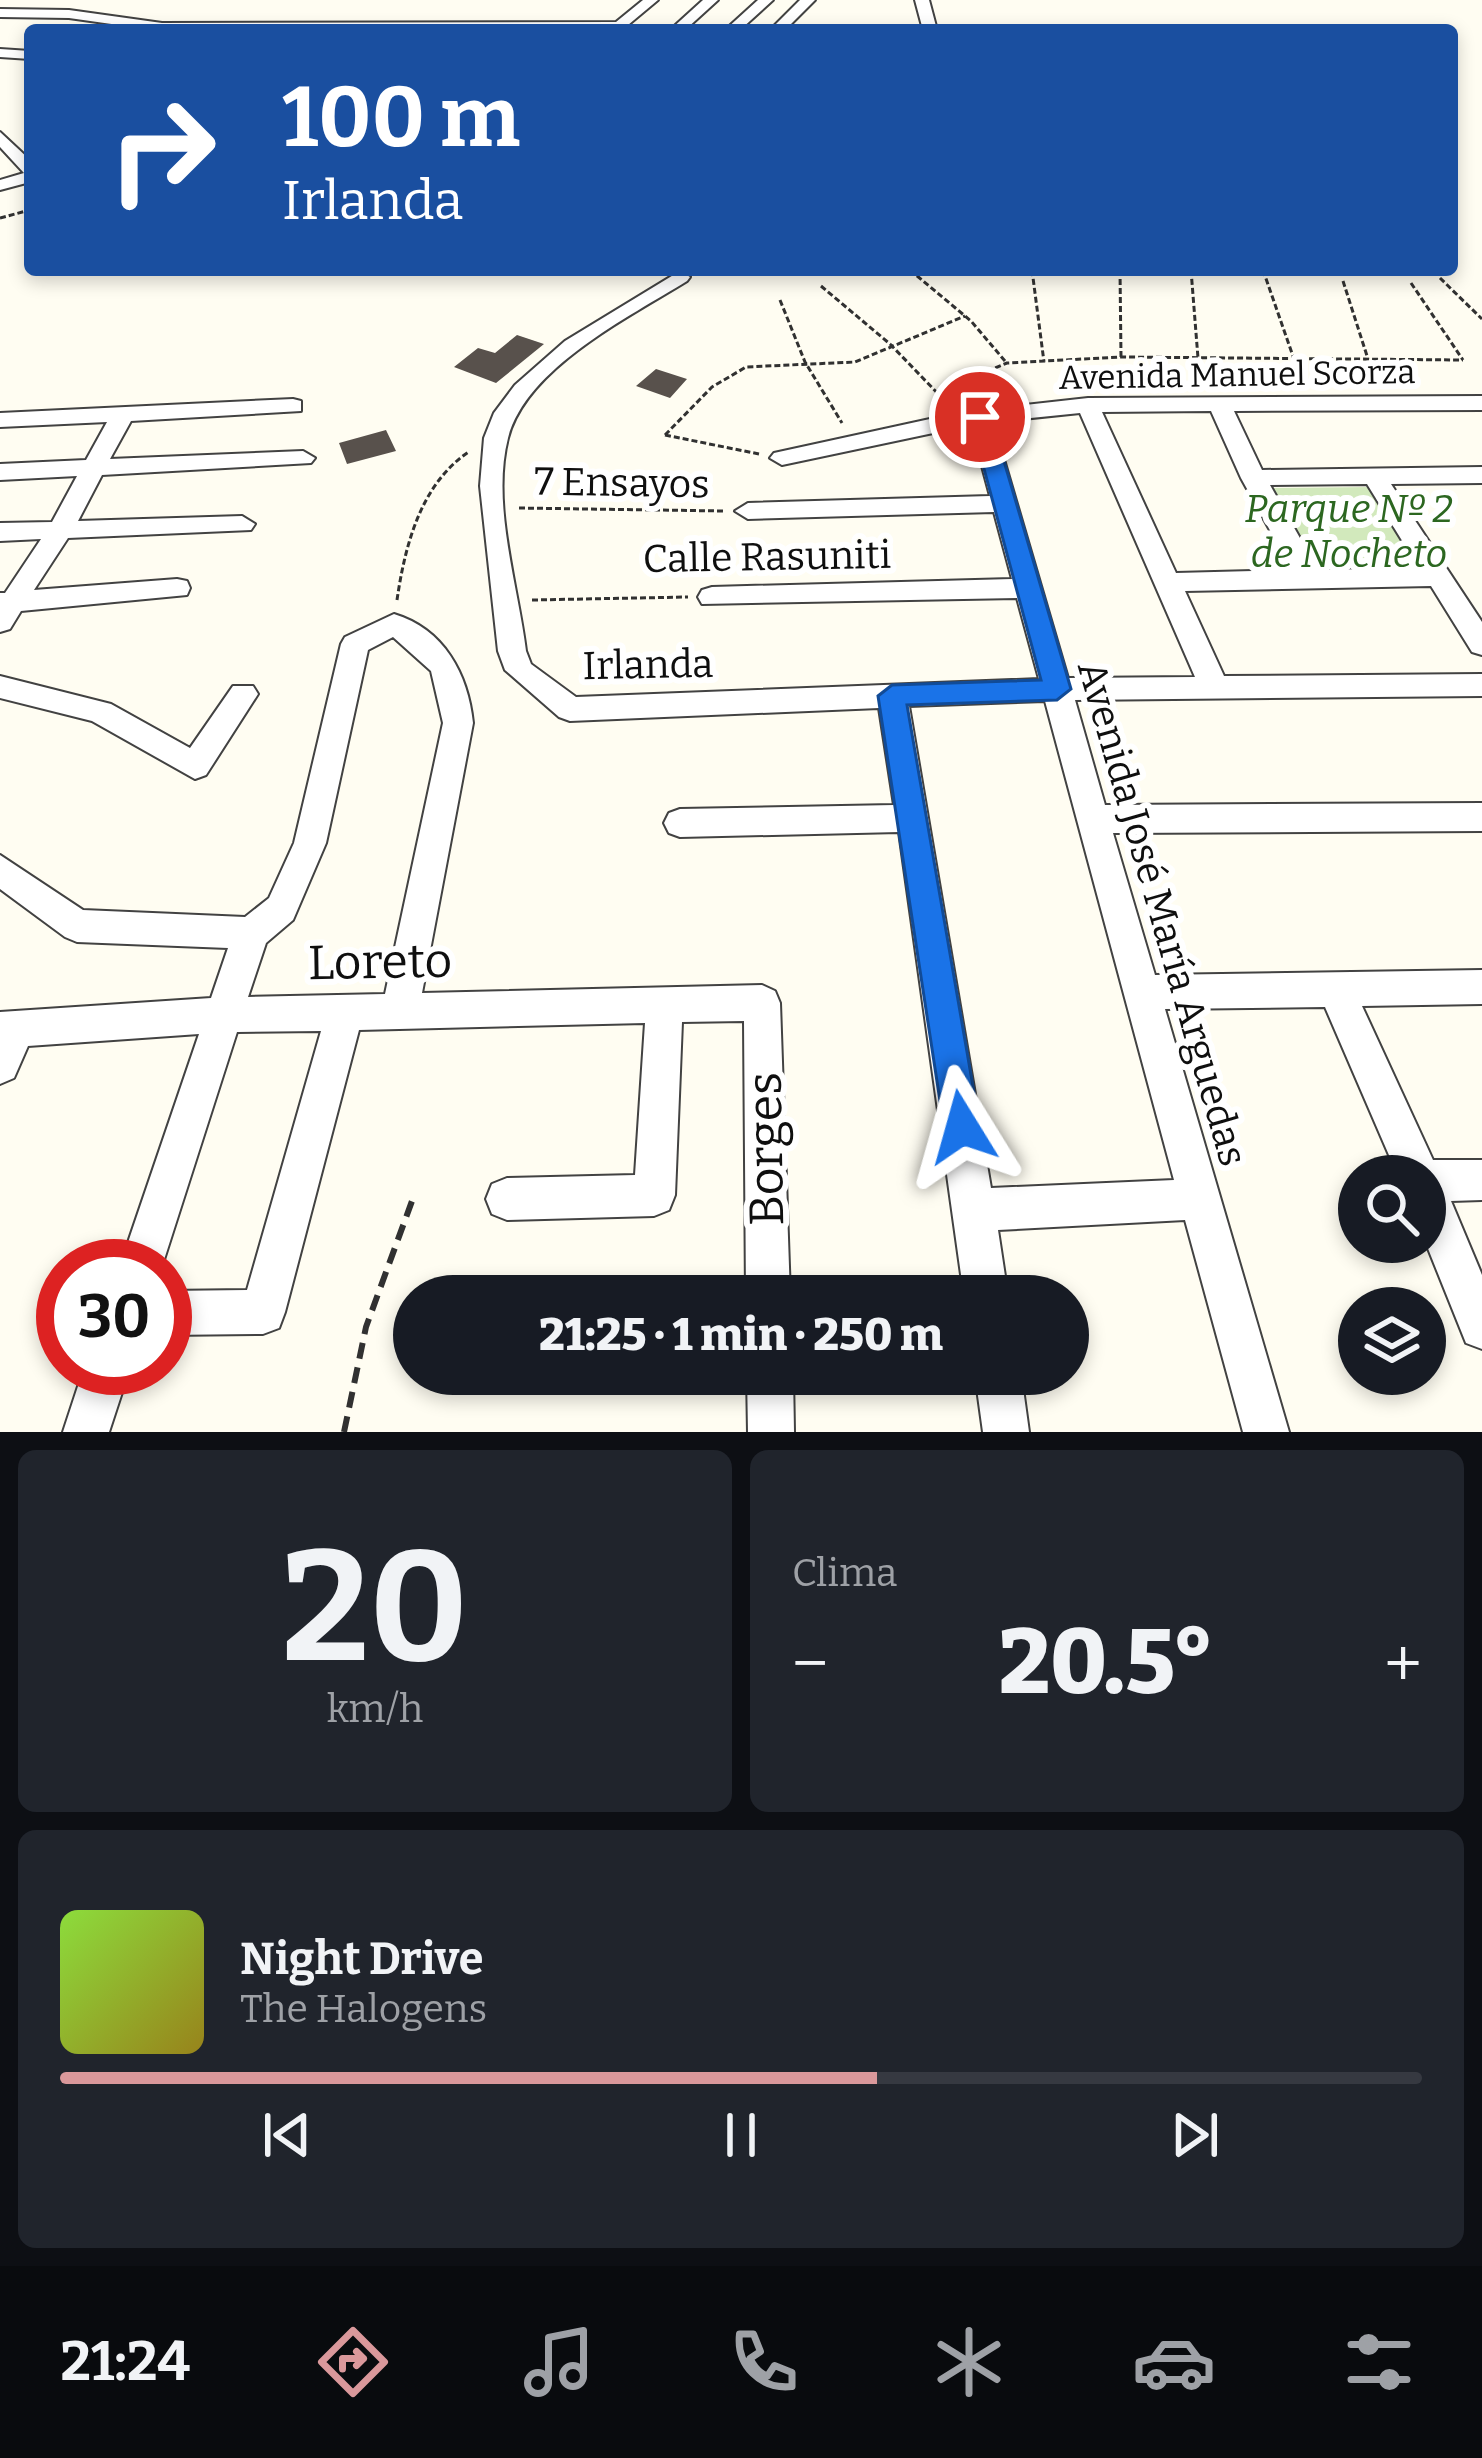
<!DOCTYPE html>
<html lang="es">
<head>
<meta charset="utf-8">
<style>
  :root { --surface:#171b24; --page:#20242c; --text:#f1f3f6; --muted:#9ea1a6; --line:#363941; --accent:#da989b }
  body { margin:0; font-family:Bitter,serif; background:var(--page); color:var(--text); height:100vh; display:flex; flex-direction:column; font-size:45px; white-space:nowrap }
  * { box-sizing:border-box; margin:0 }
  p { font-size:39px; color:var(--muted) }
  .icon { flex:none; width:66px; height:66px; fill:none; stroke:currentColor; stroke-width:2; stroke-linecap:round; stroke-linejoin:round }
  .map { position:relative; height:1432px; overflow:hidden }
  .details { display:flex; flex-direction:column; gap:18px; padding:18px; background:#0d0f14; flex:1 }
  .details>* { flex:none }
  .banner { position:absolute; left:24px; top:24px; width:1434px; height:252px; border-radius:12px; box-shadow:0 6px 18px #0003; background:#1a4fa0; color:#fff; overflow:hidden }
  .controls { position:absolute; left:1338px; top:1155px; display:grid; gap:24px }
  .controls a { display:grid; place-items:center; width:108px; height:108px; border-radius:50%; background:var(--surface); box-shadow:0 6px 18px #0003; font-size:60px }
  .speed { position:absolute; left:36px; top:1239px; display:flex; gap:24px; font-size:60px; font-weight:700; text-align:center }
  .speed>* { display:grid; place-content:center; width:156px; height:156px; border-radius:50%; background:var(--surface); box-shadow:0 6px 18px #0003; line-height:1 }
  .speed .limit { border:18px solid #d22; background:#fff; color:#111 }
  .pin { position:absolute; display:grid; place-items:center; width:102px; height:102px; color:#fff; margin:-51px; border:6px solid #fff; border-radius:50%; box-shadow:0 3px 12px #0007 }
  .me { position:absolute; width:132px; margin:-66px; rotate:352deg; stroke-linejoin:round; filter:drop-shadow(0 0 9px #0008) }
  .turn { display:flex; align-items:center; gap:42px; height:252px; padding:0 60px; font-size:54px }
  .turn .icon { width:156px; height:156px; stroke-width:2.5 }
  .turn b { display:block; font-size:84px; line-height:102px }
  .big { font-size:90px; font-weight:800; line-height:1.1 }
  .details .tile { flex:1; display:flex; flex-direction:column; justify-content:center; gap:18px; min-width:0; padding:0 42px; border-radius:18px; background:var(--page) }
  .details .dial { align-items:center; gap:0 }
  .dial b { font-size:156px; line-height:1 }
  .song { display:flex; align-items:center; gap:36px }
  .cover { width:144px; height:144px; border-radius:18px; background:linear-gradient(135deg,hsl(90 70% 55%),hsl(50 70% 35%)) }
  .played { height:12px; border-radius:6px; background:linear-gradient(90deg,var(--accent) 60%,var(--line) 60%) }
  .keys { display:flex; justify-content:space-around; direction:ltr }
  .heat { display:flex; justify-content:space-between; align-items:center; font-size:66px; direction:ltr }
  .details .tiles { flex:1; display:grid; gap:18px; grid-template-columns:1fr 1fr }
  .tile:last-child { grid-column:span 2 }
  .trip { position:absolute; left:393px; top:1275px; width:696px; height:120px; border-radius:60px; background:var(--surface); box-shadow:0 6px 18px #0003; font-weight:800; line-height:120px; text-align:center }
  .menu { display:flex; height:192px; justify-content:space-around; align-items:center; background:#090b0e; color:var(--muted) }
  .menu .icon { width:84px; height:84px }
  .menu .current { color:var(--accent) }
  .menu b { font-size:54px; color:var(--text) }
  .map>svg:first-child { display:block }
</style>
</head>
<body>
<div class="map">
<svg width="1482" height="1432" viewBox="0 0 1482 1432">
  <rect width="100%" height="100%" fill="#fffdf2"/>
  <path fill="#d2e9bc" d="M1374 487 1430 573 1318 576 1273 488Z"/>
  <path fill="#58514c" d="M517 335 544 344 496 383 454 367 478 348 495 353Z
    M656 369 687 379 670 398 636 386Z
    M386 430 396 451 347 464 339 443Z"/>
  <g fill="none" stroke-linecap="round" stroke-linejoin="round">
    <g stroke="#424242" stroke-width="4">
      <path id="minor" d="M643 0H658L622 30H154L69 18 0 17V9L69 10 162 23 616 22Z
        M703 0H718L685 30H670Z
        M758 0H773L740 30H725Z
        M800 0H815L785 30H770Z
        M915 0H929L937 30H923Z
        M0 49 30 51V59L0 57Z
        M0 132 30 160V182L0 190V180L24 173 0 147Z
        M680 271 690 277 687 281C629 317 526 368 508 438 491 504 518 585 526 651L531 664 576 697 1039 679 1017 598 702 604 698 597 702 590 712 587 1012 579 994 512 748 519 735 511 748 503 990 496 971 425 782 465 770 458 774 453 962 412 1088 398 1482 396V410L1234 411 1262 470 1482 467V483L1391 484 1482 622V655L1472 652 1431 586 1185 591 1224 676 1482 674V696L1075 700 1105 805 1482 803V831L1113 833 1155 975 1482 970V1004L1362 1006 1433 1160H1482V1200L1451 1201 1482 1275V1349L1466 1343 1425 1241V1176H1398L1325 1007 1165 1009 1289 1432H1243L1185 1220 998 1230 1008 1296H964L899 832 680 837 669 833 664 823 669 813 680 809 894 805 879 708 570 721 559 717 505 670 498 651 480 486 484 438 494 413 515 385 565 341ZM1211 411 1241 478 1292 570 1176 573 1102 412ZM1080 413 1195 677 1068 678 993 422ZM1367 484 1419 568 1318 570 1270 485ZM1045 701 1174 1180 991 1188 909 706Z
        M293 399 301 401V411L131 421 110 459 303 451 315 458 311 463 102 475 78 521 242 516 255 524 251 530 68 538 34 590 177 579 187 581 190 588 187 595 21 611 10 629 0 632V593H5L41 539 0 541V523L52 522 77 476 0 480V464L86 460 107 422 0 427V413Z
        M394 614C444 629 468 674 473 723L422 993 762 985 775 991 780 1003 790 1296H746L744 1021 682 1022 675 1195 669 1210 654 1216 507 1220 492 1214 486 1199 492 1184 507 1178 635 1175 645 1023 359 1030 285 1312 279 1328 263 1334 165 1335V1291L247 1290 321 1031 237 1032 162 1266H120L199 1034 28 1046 14 1078 0 1084V1012L211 998 228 948 77 942 65 937 0 889V855L83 910 245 917 269 898 294 843 341 644 345 637ZM393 637 431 671 443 723 385 994 248 997 266 943 293 920 326 843 368 650Z
        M0 676 111 704 190 748 233 686H253L258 694 206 775 195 779 92 721 0 698Z
        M84 1368H130L109 1432H63Z
        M747 1374H793L794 1432H748Z
        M975 1374H1021L1029 1432H983Z"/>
    </g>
    <path stroke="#313131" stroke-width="3" stroke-dasharray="6 3" stroke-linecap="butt" d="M0 218 30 210
      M910 270 971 321 1005 361
      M1032 270 1044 362
      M1120 270 1121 357
      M1191 270 1198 358 1209 382
      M1263 270 1294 359
      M1440 278 1482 319
      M1343 281 1368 359
      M1411 283 1463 360
      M821 286 890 344 946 402
      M780 300 805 362 842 423
      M937 392 1007 363 1121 357 1463 360
      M665 435 712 387 746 367 855 362 965 316
      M665 435 759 454
      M519 508 724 511
      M397 600C405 545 421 483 470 451
      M532 600 688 597"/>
    <path stroke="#313131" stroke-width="6" stroke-dasharray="16 9" stroke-linecap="butt" d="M344 1432 366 1327 412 1201"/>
    <use href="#minor" fill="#fff" fill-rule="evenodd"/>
  </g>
  <path fill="#1a73e8" stroke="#114b97" stroke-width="3" d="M980 411 991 417 1071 689 1057 700 907 705 980 1127 975 1140 962 1145 949 1140 944 1127 878 696 892 685 1041 680 970 417Z"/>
  <g text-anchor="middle" stroke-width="12" stroke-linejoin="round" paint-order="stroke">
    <g font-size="33" fill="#0f0f0f" stroke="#fff">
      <text transform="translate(1237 374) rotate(-1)" y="12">Avenida Manuel Scorza</text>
    </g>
    <g font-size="39" fill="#0f0f0f" stroke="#fff">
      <text transform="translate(622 482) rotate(1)" y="14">7 Ensayos</text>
      <text transform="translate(767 556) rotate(-1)" y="14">Calle Rasuniti</text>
      <text transform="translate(648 664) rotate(-1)" y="14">Irlanda</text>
      <text transform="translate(1163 913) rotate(74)" y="14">Avenida José María Arguedas</text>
    </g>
    <g font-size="39" font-style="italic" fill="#2c6720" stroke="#fff">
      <text x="1349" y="522">Parque Nº 2<tspan x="1349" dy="45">de Nocheto</tspan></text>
    </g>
    <g font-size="48" fill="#0f0f0f" stroke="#fff">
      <text transform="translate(380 961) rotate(-1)" y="17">Loreto</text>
      <text transform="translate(765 1149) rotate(-91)" y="17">Borges</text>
    </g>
  </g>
</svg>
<div class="controls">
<a><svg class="icon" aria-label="search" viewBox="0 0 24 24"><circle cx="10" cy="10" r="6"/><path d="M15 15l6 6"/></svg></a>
<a><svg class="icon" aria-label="layers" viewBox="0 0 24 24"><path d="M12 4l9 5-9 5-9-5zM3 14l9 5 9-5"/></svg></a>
</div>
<div class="speed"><div class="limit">30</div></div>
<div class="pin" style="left:980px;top:417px;background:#d93025"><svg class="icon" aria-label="arrive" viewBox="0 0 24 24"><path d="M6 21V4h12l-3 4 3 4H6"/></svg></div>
<svg class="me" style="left:962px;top:1127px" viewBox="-20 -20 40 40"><path d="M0-17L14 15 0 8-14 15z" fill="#1a73e8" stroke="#fff" stroke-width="4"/></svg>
<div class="trip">21:25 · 1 min · 250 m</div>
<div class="banner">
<div class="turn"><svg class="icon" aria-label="right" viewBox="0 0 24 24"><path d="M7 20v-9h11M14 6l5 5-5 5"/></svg><div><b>100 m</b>Irlanda</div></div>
</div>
</div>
<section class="details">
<div class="tiles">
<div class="tile dial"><b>20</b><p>km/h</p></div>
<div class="tile"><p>Clima</p>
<div class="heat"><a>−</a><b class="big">20.5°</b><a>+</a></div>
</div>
<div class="tile">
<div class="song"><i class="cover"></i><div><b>Night Drive</b><p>The Halogens</p></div></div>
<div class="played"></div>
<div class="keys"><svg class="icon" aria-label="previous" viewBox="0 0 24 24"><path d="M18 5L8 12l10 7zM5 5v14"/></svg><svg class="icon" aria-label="pause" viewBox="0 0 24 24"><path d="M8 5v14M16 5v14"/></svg><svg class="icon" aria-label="next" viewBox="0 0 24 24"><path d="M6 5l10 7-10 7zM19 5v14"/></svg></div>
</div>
</div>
</section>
<nav class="menu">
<b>21:24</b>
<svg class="icon current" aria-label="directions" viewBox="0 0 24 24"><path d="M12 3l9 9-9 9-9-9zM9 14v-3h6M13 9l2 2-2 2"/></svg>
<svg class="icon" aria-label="music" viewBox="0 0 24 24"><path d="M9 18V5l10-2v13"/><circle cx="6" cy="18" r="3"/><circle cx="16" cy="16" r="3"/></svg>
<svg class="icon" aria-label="phone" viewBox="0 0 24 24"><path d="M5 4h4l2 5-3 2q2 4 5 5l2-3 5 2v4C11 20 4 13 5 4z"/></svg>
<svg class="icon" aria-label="climate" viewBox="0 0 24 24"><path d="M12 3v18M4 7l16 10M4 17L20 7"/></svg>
<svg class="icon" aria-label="car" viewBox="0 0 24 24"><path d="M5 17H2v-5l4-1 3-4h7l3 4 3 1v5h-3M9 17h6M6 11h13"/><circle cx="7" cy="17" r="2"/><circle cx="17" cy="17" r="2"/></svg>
<svg class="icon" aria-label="filters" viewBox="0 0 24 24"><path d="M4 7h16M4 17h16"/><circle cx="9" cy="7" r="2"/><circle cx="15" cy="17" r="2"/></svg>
</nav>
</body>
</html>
